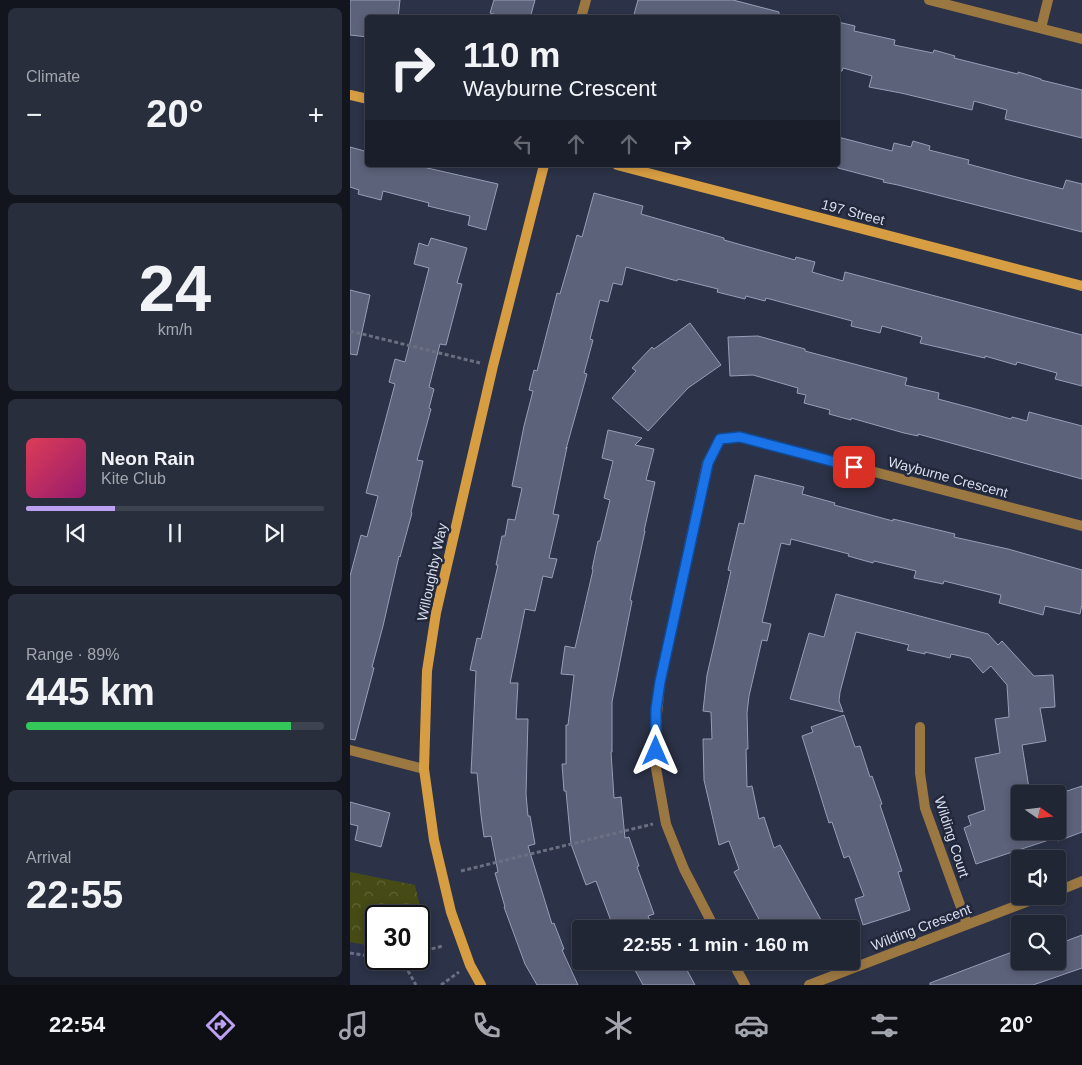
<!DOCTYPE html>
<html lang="en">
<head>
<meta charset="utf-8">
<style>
  :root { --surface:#212635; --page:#292e3d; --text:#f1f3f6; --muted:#a2a5ad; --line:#3e4350; --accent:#bca0f2 }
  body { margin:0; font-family:Helvetica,sans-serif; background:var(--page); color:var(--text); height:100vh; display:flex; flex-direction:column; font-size:19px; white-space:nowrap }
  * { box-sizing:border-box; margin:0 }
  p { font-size:16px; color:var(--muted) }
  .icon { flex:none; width:28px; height:28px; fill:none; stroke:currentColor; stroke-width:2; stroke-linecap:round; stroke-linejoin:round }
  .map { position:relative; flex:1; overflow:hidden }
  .side { display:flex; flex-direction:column; gap:8px; padding:8px; background:#12151d; width:350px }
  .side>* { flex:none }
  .guide { position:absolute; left:15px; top:15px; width:475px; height:152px; border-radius:5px; box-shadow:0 2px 8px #0003,0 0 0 1px var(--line); background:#212635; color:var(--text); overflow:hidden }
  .needle { width:32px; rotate:104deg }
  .controls { position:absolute; left:661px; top:785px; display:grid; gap:10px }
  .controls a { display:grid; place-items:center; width:55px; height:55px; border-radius:5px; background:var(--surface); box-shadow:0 2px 8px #0003,0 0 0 1px var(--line); font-size:25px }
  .speed { position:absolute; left:15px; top:905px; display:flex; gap:10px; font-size:25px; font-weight:700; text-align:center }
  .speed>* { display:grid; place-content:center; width:65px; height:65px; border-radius:50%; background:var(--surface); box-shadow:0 2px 8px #0003,0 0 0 1px var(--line); line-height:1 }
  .speed .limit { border:2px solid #111; border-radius:8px; background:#fff; color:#111 }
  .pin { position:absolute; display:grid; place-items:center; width:42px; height:42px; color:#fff; margin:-21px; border-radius:10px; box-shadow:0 2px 8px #0006 }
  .me { position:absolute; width:55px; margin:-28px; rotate:0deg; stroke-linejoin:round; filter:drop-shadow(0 0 4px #0008) }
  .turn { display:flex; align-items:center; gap:18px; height:105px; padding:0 15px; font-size:22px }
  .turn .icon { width:65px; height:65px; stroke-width:2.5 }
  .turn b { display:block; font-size:35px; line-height:42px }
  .lanes { display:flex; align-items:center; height:48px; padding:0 15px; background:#0003; justify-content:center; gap:25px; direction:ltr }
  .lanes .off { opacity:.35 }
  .big { font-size:38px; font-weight:700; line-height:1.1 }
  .side .tile { flex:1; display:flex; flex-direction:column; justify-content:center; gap:8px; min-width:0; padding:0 18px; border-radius:8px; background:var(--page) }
  .side .dial { align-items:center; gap:0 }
  .dial b { font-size:65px; line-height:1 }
  .song { display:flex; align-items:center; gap:15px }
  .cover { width:60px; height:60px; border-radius:8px; background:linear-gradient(135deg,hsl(350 70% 55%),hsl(320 70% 35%)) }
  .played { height:5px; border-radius:2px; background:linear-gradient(90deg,var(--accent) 30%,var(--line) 30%) }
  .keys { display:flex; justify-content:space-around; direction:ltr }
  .heat { display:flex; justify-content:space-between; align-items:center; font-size:28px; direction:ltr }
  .charge { height:8px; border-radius:4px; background:linear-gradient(90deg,#34c759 89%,var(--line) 0) }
  .trip { position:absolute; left:222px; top:920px; width:288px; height:50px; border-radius:5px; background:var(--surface); box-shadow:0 2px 8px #0003,0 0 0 1px var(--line); font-weight:700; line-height:50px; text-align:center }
  .menu { display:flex; height:80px; justify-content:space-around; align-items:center; background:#0d0f15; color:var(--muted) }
  .menu .icon { width:35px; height:35px }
  .menu .on { color:var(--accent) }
  .menu b { font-size:22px; color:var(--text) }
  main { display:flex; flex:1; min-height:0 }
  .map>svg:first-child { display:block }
</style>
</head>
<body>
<main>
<section class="side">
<div class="tile"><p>Climate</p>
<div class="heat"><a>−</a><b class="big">20°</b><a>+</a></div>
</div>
<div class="tile dial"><b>24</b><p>km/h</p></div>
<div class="tile">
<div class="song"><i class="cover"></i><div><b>Neon Rain</b><p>Kite Club</p></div></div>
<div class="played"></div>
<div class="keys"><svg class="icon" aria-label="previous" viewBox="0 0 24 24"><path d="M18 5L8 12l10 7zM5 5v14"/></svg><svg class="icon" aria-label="pause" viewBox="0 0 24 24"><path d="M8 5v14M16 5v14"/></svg><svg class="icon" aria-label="next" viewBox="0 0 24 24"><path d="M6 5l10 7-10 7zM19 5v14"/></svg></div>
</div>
<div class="tile"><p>Range · 89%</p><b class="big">445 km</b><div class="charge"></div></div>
<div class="tile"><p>Arrival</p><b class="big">22:55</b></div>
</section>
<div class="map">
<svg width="732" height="985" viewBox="0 0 732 985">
  <defs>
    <pattern id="park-crowns" width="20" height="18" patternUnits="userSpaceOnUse" patternTransform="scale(1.25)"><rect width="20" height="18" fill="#464b15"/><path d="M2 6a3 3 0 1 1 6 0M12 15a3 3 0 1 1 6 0" fill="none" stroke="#606437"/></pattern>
  </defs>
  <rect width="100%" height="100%" fill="#2c3247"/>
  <path fill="url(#park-crowns)" d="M0 872 65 885 80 948H69V916H26V947L0 942Z"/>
  <path fill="#5b6279" stroke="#969eb8" d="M0 0H50L48 18H18V37L0 35Z
    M144 0H185L180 18H156L140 13Z
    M288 0H383L429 12V18H283Z
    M488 22 505 26 504 31 545 40 544 45 583 53 584 50 605 56 604 58 668 74V72L691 79V80L732 90V138L655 119 657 110 624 101 622 110 551 93 519 87 522 76 493 68 492 71H488Z
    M488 137 542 151 544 143 561 147 563 141 580 146 579 150 619 160 618 164 670 178 713 189 716 180 732 184V232L548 185 533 182 534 180 488 168Z
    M0 147 18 152V165H64L148 184 136 230 118 225 120 216 78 206 79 203 33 191 31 200 8 194 9 190 0 187Z
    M244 193 293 206 291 214 374 238V240L445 260 446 257 465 262 462 272 493 281 495 272 732 335V386L705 379 707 373 667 362 666 365 635 356V358L570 343 572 337 532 326 530 333 501 326 502 321 416 298 415 301 396 296 395 299 367 292 368 289 328 279 327 281 276 267 272 285 263 283 258 302 250 300 240 339 243 340 234 373 237 374 216 449 217 447 203 514 209 515 199 558 207 559 202 578 193 576 185 611 175 609 160 683H168L166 719H178L176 794 178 816H180L185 844 178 846 202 924 204 923 214 949 212 950 228 985H187L175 964 154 907H155L145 873 148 872 141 836 134 837 131 815 127 773H121L126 671 120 670 127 638 131 639 148 565H146L152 536H155L158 519 165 520 172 488 162 486 174 426 183 391 179 390 184 370 187 371 207 293 210 294 227 235 232 237Z
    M81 238 117 248 107 283 112 284 96 345 90 344 79 387 84 389 79 408 81 409 67 460 73 461 61 512 62 513 50 557 49 556 33 626 22 667 24 668 5 740 0 739V576L11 535 17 537 28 496 16 493 45 384 39 382 45 359 55 362 79 268 64 264 69 243 78 246Z
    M0 290 20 295 7 355 0 354Z
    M340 323 371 365 338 388 298 431 262 398 286 371 282 368 302 347 304 349Z
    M408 336 455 349V351L557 378 555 385 589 393 588 399 622 408 661 419 662 417 677 421 679 412 732 426V479L568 434V436L554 433 501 418V420L479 414 480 410 454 403 456 395 447 393 448 388 403 375 380 376 378 337Z
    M258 430 292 438 285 445 304 449 296 480 305 482 294 531H295L280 600 282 601 262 702V752H261L264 798 271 797 275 838 279 837 289 866 287 867 304 914 298 916 304 929H264L246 881 236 885 221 844 216 791H214L212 764H216V725H218L224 675 211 674 215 646 225 648 243 570 242 569 248 541H250L260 500 254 498 263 461 252 458Z
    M405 475 454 487 452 494 485 503 484 505 543 521V519L605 534 604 537 658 549 732 570V604L730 614 695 606 693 615 649 603 651 595 594 581 593 584 564 578 566 571 524 561 523 563 498 556 499 554 441 539 440 545 431 543 412 622 421 624 417 641 412 640 399 696 397 713 398 749H396L397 787 402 786 409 819 414 817 424 848 430 845 476 929H414L384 872 389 869 379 841 369 845 354 780 353 739H362L361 712 353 711 357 675 381 571 378 570 389 523 394 524Z
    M486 594 638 634 648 645 652 641 684 676 703 675 705 707 690 708 696 741 672 745 680 794H663L670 814V831H708V794L732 786V832L708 841V837L626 864 614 828 621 825 618 816 635 810 625 758 650 753 645 719 659 717 657 685 641 666 633 673 620 658 601 654 600 658 575 652V654L557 650 559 645 506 632 490 692 489 701 493 712 440 699 459 633 474 637Z
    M494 715 505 747 510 746 520 777 522 776 532 804 530 805 552 871 548 872 560 910 513 925 505 899 514 896 499 856 494 858 482 822 479 823 452 736 463 732 461 727Z
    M0 802 40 813 31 847 5 840 8 826 0 824Z
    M732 935V968L683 985H580V983L670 949V961H708V944Z
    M280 961H332L345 985H293Z"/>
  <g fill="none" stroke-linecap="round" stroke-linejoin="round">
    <path stroke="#6a7082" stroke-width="3" stroke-dasharray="4 2.5" stroke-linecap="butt" d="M0 331 130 363
      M111 871 303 824
      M69 952 93 946
      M0 953 26 957
      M44 959 53 962 66 985
      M91 985 109 972"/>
    <path stroke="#9b7742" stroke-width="10" d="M579 0 732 39
      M231 18 236 0
      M691 28 698 0
      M570 727V773L575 808 617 924
      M0 750 74 769
      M708 891 732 881
      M365 929 334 869 316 824 306 768 305 735 310 683 357 463 371 439 390 437 732 526
      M382 961 395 985
      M459 985 692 896"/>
    <path stroke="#d69d42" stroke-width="10" d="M0 95 18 99
      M267 165 732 286
      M131 985 120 965 101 912 84 840 74 769 77 671 86 613 143 366 194 165"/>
  </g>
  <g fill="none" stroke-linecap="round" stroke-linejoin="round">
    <g stroke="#114b97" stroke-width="12">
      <path id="route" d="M306 751V709L310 682 358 463 370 439 390 437 504 467"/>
    </g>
    <use href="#route" stroke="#1a73e8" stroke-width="9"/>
  </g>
  <g text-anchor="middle" stroke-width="5" stroke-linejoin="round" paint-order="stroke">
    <g font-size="14" fill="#dadeec" stroke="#22283c">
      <text transform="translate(503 212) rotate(15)" y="5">197 Street</text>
      <text transform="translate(598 477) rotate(15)" y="5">Wayburne Crescent</text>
      <text transform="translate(82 572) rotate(-78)" y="5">Willoughby Way</text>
      <text transform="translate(602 837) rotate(72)" y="5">Wilding Court</text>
      <text transform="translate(571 927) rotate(-21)" y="5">Wilding Crescent</text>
    </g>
  </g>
</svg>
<div class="controls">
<a><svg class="needle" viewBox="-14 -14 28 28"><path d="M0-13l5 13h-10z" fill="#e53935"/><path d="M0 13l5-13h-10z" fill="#a2a5ad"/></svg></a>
<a><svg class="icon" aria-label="sound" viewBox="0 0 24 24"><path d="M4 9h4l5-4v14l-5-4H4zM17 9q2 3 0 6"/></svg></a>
<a><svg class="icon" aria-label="search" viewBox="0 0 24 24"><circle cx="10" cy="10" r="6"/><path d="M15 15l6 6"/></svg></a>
</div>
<div class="speed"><div class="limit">30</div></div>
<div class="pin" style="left:504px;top:467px;background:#d93025"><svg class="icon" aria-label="arrive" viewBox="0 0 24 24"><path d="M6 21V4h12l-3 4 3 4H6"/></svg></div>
<svg class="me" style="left:306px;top:751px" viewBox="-20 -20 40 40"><path d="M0-17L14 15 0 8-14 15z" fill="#1a73e8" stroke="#fff" stroke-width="4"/></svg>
<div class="trip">22:55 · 1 min · 160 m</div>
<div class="guide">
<div class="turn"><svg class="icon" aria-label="right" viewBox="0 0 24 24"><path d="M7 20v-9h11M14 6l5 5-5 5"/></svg><div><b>110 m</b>Wayburne Crescent</div></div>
<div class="lanes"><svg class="icon off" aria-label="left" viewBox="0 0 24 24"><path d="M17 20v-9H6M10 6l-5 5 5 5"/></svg><svg class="icon off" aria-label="ahead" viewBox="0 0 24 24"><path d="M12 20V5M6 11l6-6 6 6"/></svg><svg class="icon off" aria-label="ahead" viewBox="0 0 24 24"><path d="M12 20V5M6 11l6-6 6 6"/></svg><svg class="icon" aria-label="right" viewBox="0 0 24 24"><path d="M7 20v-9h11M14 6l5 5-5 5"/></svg></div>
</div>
</div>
</main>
<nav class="menu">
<b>22:54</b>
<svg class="icon on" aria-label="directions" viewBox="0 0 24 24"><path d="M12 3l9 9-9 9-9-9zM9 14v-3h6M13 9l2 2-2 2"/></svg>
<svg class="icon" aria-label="music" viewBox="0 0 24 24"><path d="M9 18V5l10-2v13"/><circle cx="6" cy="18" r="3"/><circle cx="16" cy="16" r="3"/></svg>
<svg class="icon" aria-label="phone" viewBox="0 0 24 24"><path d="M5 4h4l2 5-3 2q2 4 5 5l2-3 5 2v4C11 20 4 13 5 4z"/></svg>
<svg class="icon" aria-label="climate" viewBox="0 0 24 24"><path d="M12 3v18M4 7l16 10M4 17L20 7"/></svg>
<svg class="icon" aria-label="car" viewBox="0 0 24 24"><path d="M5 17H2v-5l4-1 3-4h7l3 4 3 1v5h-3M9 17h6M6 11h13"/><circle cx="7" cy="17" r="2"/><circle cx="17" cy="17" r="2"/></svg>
<svg class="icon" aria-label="filters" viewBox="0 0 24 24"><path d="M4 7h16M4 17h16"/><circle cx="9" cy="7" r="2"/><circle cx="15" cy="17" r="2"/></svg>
<b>20°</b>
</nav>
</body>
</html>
